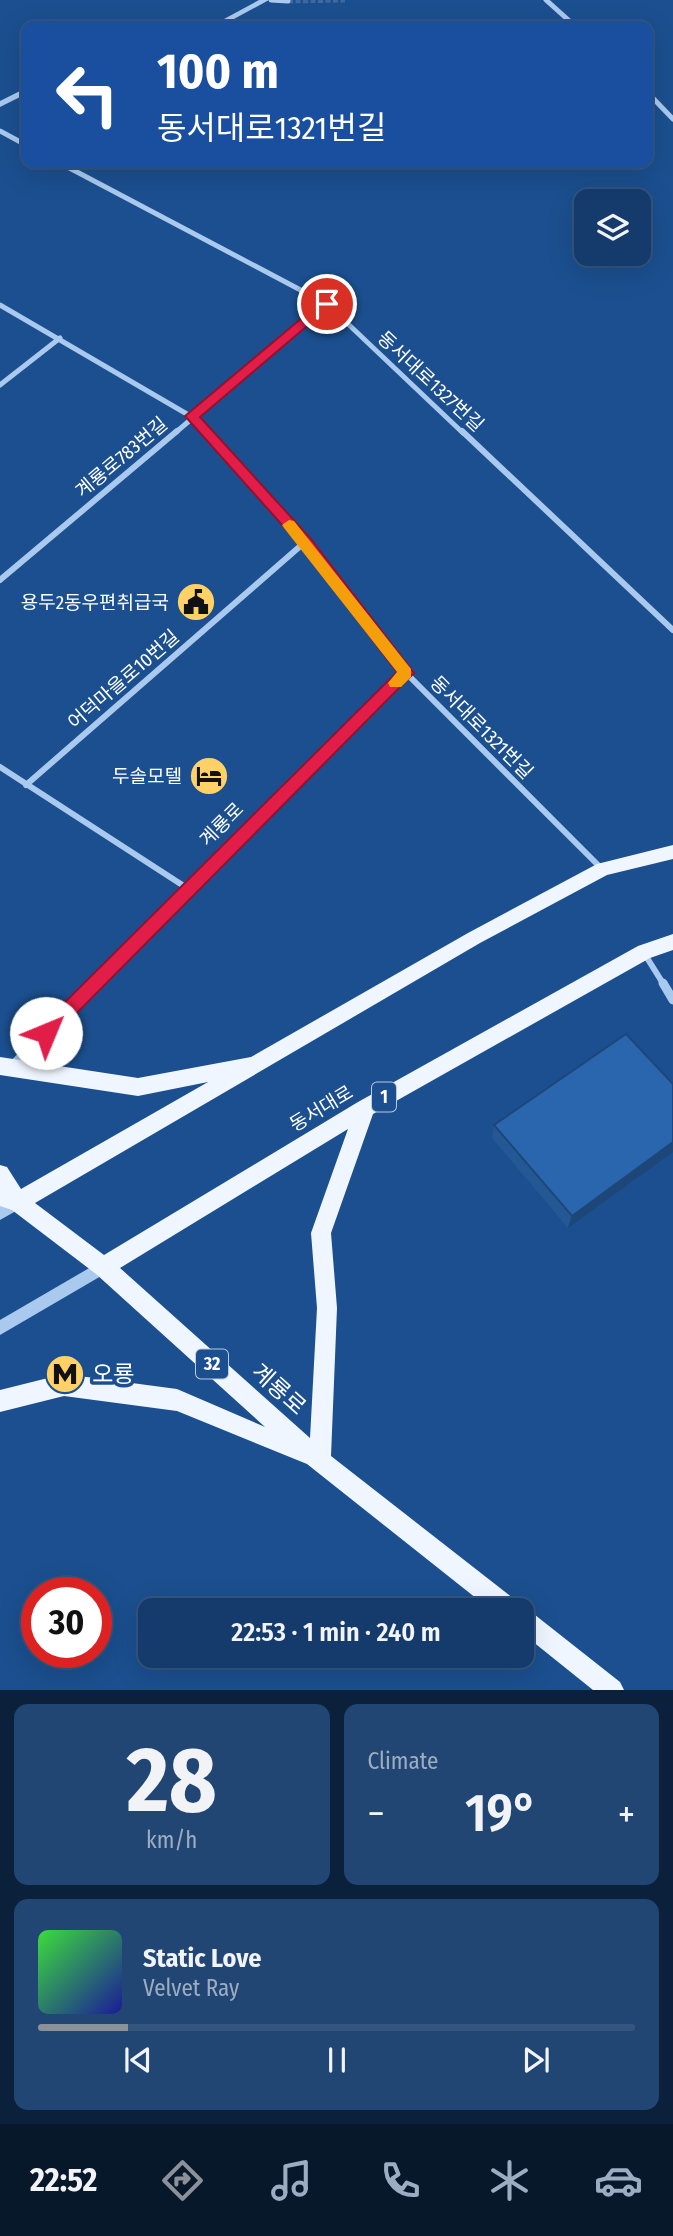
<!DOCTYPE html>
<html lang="en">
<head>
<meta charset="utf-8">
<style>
  :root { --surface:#143b6b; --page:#214673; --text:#f1f3f6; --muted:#9dadc1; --line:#33557e; --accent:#8c9099 }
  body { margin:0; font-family:"Fira Sans Condensed","Noto Sans KR",sans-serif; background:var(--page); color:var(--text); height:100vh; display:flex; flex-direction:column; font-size:26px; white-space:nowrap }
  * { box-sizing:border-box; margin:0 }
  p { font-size:23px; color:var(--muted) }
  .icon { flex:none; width:38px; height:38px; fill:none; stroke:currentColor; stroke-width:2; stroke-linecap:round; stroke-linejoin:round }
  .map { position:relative; height:1690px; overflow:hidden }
  .sheet { display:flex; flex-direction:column; gap:14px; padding:14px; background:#0b203b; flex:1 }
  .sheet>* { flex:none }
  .banner { position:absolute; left:21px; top:21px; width:632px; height:147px; border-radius:14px; box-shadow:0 7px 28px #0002,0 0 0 2px var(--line); background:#1a4fa0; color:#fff; overflow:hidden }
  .controls { position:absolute; left:574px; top:189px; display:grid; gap:14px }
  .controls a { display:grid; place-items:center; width:77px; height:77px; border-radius:14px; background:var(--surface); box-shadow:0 7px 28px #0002,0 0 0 2px var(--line); font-size:35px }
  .speed { position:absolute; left:21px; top:1577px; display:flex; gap:14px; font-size:35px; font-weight:700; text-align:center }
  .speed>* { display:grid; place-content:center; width:91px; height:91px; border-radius:50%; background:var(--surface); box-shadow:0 7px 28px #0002,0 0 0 2px var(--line); line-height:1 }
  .speed .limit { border:10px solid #d22; background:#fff; color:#111 }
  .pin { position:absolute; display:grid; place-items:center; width:60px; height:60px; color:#fff; margin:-30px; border:4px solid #fff; border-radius:50%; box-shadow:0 2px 7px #0007 }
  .me { position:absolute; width:77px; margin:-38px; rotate:45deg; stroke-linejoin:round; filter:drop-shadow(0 0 5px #0008) }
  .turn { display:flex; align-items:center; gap:24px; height:147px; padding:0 21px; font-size:32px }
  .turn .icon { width:91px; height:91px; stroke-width:2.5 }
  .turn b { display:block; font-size:49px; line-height:60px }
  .big { font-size:52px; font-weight:600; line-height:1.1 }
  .sheet .card { flex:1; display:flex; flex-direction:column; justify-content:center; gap:10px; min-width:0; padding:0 24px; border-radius:14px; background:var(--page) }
  .sheet .dial { align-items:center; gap:0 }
  .dial b { font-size:91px; line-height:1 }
  .song { display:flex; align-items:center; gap:21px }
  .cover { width:84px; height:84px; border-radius:10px; background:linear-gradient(135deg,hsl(120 70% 55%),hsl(240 70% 35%)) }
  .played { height:7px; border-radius:4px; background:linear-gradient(90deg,var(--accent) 15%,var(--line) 15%) }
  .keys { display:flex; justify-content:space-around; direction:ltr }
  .heat { display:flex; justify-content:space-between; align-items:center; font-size:38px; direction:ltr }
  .sheet .tiles { flex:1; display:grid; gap:14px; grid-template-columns:1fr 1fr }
  .card:last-child { grid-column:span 2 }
  .trip { position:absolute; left:138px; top:1598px; width:396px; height:70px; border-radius:14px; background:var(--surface); box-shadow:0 7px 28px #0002,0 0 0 2px var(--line); font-weight:600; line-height:70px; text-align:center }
  .dock { display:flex; height:112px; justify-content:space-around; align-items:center; background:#08182b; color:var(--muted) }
  .dock .icon { width:49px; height:49px }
  .dock .selected { color:var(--accent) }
  .dock b { font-size:32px; color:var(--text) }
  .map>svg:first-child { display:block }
</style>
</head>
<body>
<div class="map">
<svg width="673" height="1690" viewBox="0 0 673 1690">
  <rect width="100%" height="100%" fill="#1b4f8f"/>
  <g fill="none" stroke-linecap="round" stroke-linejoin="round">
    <path stroke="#3d69a0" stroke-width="5" stroke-dasharray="5 2.5" stroke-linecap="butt" d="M288 1 345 0"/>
    <path stroke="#a9c9ee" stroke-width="5" d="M271 0 288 1
      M546 0 575 26
      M648 93 673 119
      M0 131 26 145
      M60 163 327 304 463 433
      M0 305 192 417 206 433
      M0 385 60 338
      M175 433 327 304"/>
    <path stroke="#a9c9ee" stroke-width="6" d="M205 431 305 542 406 673 602 869
      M462 431 673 630
      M0 580 177 431
      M0 767 190 890
      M26 785 305 542
      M644 953 664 985
      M93 985 406 673"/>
    <path stroke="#a9c9ee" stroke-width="9" d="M663 983 673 1000
      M13 1065 95 983"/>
    <path fill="#a9c9ee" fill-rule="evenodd" d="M259 0H269L221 26H211Z
      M26 88V94L0 107V101Z
      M18 1195 23 1197 25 1202 23 1207 0 1220V1205Z
      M103 1260 108 1262 110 1267 108 1272 0 1335V1320Z"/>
    <path fill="#f0f6ff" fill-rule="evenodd" d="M673 845V859L607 875 480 943 35 1203 104 1255 358 1102 638 946 673 934V950L650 958 373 1114 331 1233 337 1308 331 1456 518 1602 521 1608 530 1611 620 1682 624 1690H593L522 1633V1610H491L307 1464 177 1411 64 1396 0 1412V1390L64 1374 177 1389 265 1427 96 1274 12 1210 0 1206V1165L7 1167 21 1189 208 1082 138 1096 0 1075V1057L138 1078 251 1057 468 933 597 864ZM348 1129 311 1233 317 1308 310 1438 120 1268Z"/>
  </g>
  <path fill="#245895" d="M626 1034 568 1228 492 1138 494 1125Z"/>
  <path fill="#1d4779" d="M673 1142V1152L568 1228 572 1216Z"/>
  <path fill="#2a66ad" stroke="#1d4779" stroke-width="2" d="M626 1034 673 1084V1142L572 1216 494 1125Z"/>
  <path fill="#e11d48" stroke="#92132f" stroke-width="2" d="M322 301 333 304 200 417 310 538 414 673 52 1038H40L37 1033 40 1027 397 672 300 545 185 416Z"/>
  <path fill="#f59e0b" d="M289 520 294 521 411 669V677L401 687H390L388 683 397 672 284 528 282 525Z"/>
  <defs>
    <g id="civic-disc" transform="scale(2.0125)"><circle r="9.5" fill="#ffd166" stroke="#1b4f8f"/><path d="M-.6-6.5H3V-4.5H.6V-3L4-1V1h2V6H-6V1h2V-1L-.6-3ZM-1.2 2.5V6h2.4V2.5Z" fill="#111"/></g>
    <g id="hotel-disc" transform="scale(2.0125)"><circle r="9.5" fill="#ffd166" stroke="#1b4f8f"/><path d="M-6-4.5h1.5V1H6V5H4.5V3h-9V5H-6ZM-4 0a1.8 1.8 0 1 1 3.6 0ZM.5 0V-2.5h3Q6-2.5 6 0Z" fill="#111"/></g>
    <g id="metro-disc" transform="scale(2.0125)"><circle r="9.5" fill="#ffd166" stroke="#1b4f8f"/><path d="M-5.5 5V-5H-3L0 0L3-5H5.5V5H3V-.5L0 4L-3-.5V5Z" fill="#111"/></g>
  </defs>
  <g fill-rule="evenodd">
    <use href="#civic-disc" x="196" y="602"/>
    <use href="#hotel-disc" x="209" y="776"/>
    <use href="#metro-disc" x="65" y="1374"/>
  </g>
  <g text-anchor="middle" stroke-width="7" stroke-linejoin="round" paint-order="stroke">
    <g fill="#1b4f8f" stroke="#bbcadd" stroke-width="2">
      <rect x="372" y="1082.5" width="24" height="29" rx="5"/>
      <rect x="196" y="1349.5" width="32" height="29" rx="5"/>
    </g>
    <g font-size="18" font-weight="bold" fill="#fff">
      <text x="384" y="1103">1</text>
      <text x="212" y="1370">32</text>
    </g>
    <g font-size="19" fill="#fff" stroke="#1b4f8f">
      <text transform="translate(431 381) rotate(43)" y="7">동서대로1327번길</text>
      <text transform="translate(121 457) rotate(-40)" y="7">계룡로783번길</text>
      <text transform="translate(123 679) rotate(-41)" y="7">어덕마을로10번길</text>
      <text transform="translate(482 727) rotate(45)" y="7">동서대로1321번길</text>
      <text transform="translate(221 824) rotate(-45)" y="7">계룡로</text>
      <text transform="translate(321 1108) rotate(-31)" y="7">동서대로</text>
    </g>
    <g font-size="19" fill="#fff" stroke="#1b4f8f" text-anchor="end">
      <text x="169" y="609">용두2동우편취급국</text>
      <text x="182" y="783">두솔모텔</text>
    </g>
    <g font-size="23" fill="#fff" stroke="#1b4f8f" text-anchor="start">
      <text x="92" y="1382">오룡</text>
    </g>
    <g font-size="23" fill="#fff" stroke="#1b4f8f">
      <text transform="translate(279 1389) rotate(42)" y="8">계룡로</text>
    </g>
  </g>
</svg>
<div class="controls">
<a><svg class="icon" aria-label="layers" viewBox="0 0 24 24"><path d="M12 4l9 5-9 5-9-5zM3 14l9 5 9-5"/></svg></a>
</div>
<div class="speed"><div class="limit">30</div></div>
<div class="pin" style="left:327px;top:304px;background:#d93025"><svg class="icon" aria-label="arrive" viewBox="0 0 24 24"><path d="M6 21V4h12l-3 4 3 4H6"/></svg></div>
<svg class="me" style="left:46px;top:1033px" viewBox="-20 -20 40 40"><circle r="19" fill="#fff"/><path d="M0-13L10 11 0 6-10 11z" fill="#e11d48"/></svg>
<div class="trip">22:53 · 1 min · 240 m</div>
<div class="banner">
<div class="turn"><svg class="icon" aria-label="left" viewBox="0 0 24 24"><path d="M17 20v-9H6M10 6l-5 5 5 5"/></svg><div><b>100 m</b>동서대로1321번길</div></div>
</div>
</div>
<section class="sheet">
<div class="tiles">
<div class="card dial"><b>28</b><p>km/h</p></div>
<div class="card"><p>Climate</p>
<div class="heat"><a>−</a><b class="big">19°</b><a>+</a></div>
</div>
<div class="card">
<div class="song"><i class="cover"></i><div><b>Static Love</b><p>Velvet Ray</p></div></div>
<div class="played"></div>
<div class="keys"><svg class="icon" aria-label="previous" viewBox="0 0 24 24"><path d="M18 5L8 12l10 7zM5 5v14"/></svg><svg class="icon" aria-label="pause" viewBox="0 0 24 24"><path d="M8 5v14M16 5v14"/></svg><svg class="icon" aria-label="next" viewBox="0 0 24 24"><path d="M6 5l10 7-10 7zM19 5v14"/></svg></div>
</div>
</div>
</section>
<nav class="dock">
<b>22:52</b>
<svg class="icon selected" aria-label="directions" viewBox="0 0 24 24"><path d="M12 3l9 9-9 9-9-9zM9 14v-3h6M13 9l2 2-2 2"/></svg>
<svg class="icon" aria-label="music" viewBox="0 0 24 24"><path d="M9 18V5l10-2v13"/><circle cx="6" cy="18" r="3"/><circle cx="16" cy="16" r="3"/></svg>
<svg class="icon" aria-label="phone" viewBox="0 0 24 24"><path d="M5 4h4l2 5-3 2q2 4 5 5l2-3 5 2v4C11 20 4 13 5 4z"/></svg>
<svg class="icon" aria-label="climate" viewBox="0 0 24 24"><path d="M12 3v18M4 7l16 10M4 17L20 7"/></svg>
<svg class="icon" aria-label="car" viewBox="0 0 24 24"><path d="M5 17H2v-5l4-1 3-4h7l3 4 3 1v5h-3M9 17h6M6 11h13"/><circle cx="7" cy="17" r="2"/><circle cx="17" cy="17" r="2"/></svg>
</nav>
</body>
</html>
